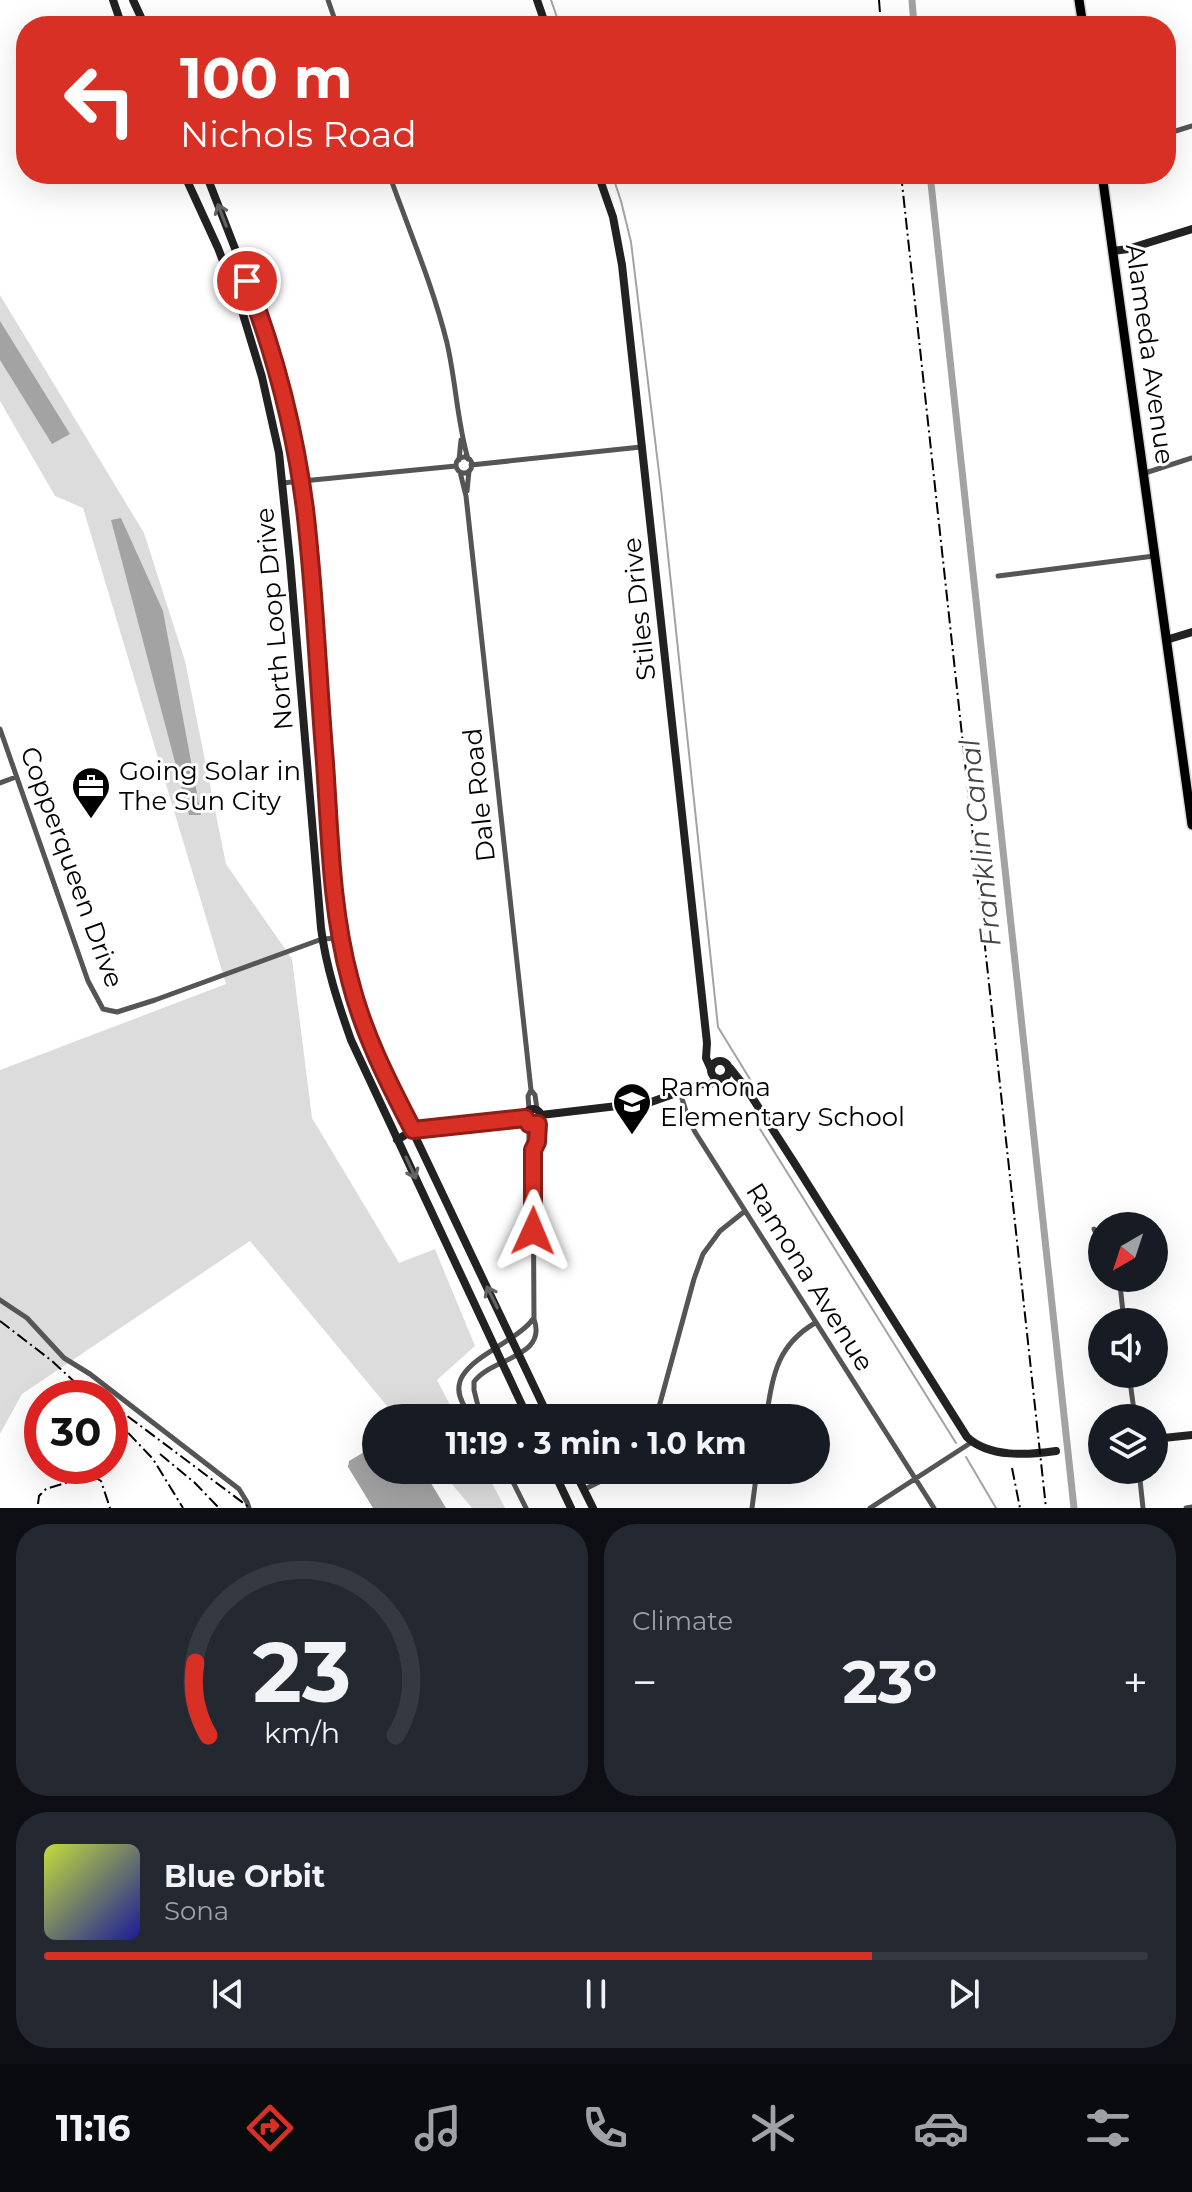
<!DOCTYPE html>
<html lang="en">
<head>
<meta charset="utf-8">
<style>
  :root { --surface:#171b24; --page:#242831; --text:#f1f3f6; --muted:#9ea1a6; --line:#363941; --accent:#d93025 }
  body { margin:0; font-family:Montserrat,sans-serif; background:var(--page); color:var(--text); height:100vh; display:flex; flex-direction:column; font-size:30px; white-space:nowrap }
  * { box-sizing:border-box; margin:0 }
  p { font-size:26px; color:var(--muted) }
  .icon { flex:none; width:44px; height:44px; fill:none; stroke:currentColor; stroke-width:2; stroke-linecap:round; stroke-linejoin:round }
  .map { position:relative; height:1508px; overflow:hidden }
  .sheet { display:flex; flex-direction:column; gap:16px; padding:16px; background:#0d0f14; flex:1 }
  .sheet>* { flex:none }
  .guide { position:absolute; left:16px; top:16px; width:1160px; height:168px; border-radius:32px; box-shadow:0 8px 32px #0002; background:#d93025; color:#fff; overflow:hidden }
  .needle { width:52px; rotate:219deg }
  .buttons { position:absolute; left:1088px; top:1212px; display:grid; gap:16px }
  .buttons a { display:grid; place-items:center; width:80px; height:80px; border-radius:50%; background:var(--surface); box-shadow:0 8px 32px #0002; font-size:40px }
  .speed { position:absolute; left:24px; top:1380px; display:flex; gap:16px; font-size:40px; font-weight:700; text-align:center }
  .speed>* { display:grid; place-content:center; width:104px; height:104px; border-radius:50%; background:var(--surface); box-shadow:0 8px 32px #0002; line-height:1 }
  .speed .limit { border:12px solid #d22; background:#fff; color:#111 }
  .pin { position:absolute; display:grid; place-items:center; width:68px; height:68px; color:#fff; margin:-34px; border:4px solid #fff; border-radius:50%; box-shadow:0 2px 8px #0007 }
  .me { position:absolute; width:88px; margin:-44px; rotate:1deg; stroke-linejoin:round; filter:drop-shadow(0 0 6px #0008) }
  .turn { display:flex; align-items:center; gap:28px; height:168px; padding:0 32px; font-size:36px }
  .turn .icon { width:104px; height:104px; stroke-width:2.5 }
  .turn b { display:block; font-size:56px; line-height:68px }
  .big { font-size:60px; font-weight:700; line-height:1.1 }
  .sheet .tile { flex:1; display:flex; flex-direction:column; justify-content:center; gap:12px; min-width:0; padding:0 28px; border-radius:32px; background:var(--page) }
  .sheet .dial { align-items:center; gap:0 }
  .dial svg { height:208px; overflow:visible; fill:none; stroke:var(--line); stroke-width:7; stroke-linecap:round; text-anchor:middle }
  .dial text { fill:var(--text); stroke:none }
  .song { display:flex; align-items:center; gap:24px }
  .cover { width:96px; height:96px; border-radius:12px; background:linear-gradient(135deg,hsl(70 70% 55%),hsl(240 70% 35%)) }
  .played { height:8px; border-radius:4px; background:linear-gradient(90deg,var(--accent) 75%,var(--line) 75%) }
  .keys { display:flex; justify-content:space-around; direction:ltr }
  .heat { display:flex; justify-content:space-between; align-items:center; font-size:44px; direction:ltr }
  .sheet .tiles { flex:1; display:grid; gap:16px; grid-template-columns:1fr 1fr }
  .tile:last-child { grid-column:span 2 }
  .trip { position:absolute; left:362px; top:1404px; width:468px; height:80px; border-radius:40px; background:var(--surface); box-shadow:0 8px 32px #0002; font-weight:700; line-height:80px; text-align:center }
  .dock { display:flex; height:128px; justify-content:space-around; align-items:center; background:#090b0e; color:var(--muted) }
  .dock .icon { width:56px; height:56px }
  .dock .selected { color:var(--accent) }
  .dock b { font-size:36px; color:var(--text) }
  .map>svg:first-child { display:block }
</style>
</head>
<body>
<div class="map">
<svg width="1192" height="1508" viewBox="0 0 1192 1508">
  <rect width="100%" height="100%" fill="#fff"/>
  <path fill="#dcdcdc" d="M0 295 144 533 185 661 226 864 292 959 312 1118 399 1263 435 1249 475 1346 437 1380 457 1418H397L250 1241 22 1394 0 1434V1070L226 984 83 508 55 496 0 401Z
    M440 1470H485L505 1508H472Z"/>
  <path fill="#a3a3a3" d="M0 321 70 434 52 444 0 360Z
    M121 518 163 611 201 815H189L111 520Z
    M376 1445V1470H423L446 1508H373L348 1467 349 1461Z"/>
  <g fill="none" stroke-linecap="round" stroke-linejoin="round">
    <path stroke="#a3a3a3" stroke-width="2" d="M551 0 560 26
      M612 174 621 201 631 242 661 489 718 1027 759 1094
      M755 1121 956 1443
      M966 1457 996 1508"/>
    <path stroke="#a3a3a3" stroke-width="7" d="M912 0 914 26
      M930 174 1074 1508"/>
    <g stroke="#dbdbdb" stroke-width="12">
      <path id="primary" d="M1079 0 1083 26
        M1102 174 1192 825"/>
    </g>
    <path stroke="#555" stroke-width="5" d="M328 0 337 26
      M1166 134 1192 126
      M389 174C409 230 433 286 447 343 456 382 457 421 468 459
      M456 465a8 8 0 1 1 16 0a8 8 0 1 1-16 0Z
      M459 460 461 440
      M471 465 641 447
      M460 472 466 496 531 1090 535 1095 537 1109
      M1145 473 1192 458
      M282 483 456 466
      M467 491 469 471
      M998 576 1154 556
      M0 729 88 981 103 1009 117 1012 155 1000 322 939 339 938
      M0 783 16 777
      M680 1092 688 1118 695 1132 934 1508
      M529 1109 528 1096 531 1090
      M533 1149 537 1142 538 1124
      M1094 1229 1102 1247
      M1117 1278 1120 1284 1124 1322
      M0 1300 27 1318 64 1358 90 1374 239 1489 247 1502 249 1508
      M1129 1374 1135 1418
      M474 1418C424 1367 511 1350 533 1319
      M481 1418 474 1390V1382C490 1358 548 1358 534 1319L533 1150 529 1141V1124
      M656 1418 694 1279 703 1254 720 1231 745 1211
      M766 1418C773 1376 776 1346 815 1323
      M507 1470 526 1508
      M1139 1470 1143 1508
      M585 1489 623 1470
      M752 1508 757 1470
      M870 1508 972 1442
      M1186 1508 1192 1507"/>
    <path stroke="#222" stroke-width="8" d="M113 0 122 26
      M133 0 145 26
      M537 0 546 26
      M184 174 218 248 242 311 262 377 279 453 290 561 321 928C326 967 338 1003 351 1040L528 1418
      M206 174 257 305 275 362 290 425 300 481 307 535 331 847 340 938 350 980 359 1011 384 1071 549 1418
      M598 174 613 217 622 265 707 1043 706 1058 711 1069
      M1113 251 1128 249 1192 229
      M1166 640 1192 632
      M711 1070a9 9 0 1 1 18 0a9 9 0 1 1-18 0Z
      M730 1068 746 1088 795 1164 967 1437C989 1458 1028 1455 1056 1451
      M525 1117a8 8 0 1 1 16 0a8 8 0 1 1-16 0Z
      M541 1115 651 1102 702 1084 708 1085 721 1079
      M397 1140 413 1130 525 1118
      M1154 1439 1192 1435
      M1097 1446H1102
      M553 1470 571 1508
      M574 1470 593 1508"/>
    <use href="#primary" stroke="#000" stroke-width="9"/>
    <path stroke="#000" stroke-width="2" stroke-dasharray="12 4 2 4" stroke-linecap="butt" d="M879 0 881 26
      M901 174 1046 1508
      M0 1321 52 1361 92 1398
      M110 1403 250 1508
      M113 1417 153 1459 183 1508
      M160 1454 195 1483 219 1508
      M1012 1468 1020 1508
      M38 1504 39 1496 46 1489 91 1475 101 1481 110 1508"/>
  </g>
  <defs><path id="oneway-shaft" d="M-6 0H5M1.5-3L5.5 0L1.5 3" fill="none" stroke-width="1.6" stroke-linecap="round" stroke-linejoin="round" transform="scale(2)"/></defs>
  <g stroke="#646464">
    <use href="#oneway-shaft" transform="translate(222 215) rotate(-111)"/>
    <use href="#oneway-shaft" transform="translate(411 1168) rotate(65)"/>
    <use href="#oneway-shaft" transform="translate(492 1297) rotate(-116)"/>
  </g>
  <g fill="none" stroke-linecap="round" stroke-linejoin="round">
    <g stroke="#8d1f18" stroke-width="20">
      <path id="route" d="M247 281C275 354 295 431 305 509 315 593 318 679 325 763 330 835 331 910 350 980 363 1033 388 1082 413 1130L525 1118 529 1124H538L537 1142 533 1150V1231"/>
    </g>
    <use href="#route" stroke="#d93025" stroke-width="14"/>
  </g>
  <defs>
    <g id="office-pin" transform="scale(2)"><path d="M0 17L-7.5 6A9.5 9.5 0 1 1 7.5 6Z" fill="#000" stroke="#fff"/><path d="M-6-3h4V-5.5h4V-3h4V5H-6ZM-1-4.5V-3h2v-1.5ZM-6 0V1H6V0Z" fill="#fff"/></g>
    <g id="school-pin" transform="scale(2)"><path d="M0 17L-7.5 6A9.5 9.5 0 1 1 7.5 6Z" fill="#000" stroke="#fff"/><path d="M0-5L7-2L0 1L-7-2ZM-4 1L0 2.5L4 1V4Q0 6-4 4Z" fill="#fff"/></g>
  </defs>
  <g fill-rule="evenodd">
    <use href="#office-pin" x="91" y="786"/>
    <use href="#school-pin" x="632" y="1102"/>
  </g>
  <g text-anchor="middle" stroke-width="6" stroke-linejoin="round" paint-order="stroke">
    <g font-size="26" fill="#000" stroke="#fff">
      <text transform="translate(1150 354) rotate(82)" y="9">Alameda Avenue</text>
      <text transform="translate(639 609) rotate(-96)" y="9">Stiles Drive</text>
      <text transform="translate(274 619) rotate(-95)" y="9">North Loop Drive</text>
      <text transform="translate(479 795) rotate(-96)" y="9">Dale Road</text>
      <text transform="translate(72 867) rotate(70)" y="9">Copperqueen Drive</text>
      <text transform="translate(810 1277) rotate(58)" y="9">Ramona Avenue</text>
    </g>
    <g font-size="26" fill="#000" stroke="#fff" text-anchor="start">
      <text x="119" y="780">Going Solar in<tspan x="119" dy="30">The Sun City</tspan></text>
      <text x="660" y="1096">Ramona<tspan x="660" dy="30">Elementary School</tspan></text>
    </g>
    <g font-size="28" font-style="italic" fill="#444" stroke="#fff">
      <text transform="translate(980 843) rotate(-96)" y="10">Franklin Canal</text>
    </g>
  </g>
</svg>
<div class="buttons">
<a><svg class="needle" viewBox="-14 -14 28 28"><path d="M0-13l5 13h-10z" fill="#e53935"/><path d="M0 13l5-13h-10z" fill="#9ea1a6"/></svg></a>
<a><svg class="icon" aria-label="sound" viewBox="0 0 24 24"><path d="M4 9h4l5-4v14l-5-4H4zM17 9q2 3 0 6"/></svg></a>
<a><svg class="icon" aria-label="layers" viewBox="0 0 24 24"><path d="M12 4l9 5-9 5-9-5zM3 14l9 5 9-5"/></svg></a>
</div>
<div class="speed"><div class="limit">30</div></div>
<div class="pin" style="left:247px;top:281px;background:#d93025"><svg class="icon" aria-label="arrive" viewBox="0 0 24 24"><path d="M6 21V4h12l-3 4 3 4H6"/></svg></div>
<svg class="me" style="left:533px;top:1231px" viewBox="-20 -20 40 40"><path d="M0-17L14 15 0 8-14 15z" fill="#d93025" stroke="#fff" stroke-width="4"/></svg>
<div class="trip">11:19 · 3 min · 1.0 km</div>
<div class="guide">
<div class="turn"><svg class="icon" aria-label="left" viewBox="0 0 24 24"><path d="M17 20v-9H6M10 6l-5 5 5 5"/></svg><div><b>100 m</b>Nichols Road</div></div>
</div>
</div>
<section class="sheet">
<div class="tiles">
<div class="tile dial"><svg viewBox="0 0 100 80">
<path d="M14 69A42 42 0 1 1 86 69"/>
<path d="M14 69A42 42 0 0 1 9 41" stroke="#d93025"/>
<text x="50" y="56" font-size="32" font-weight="700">23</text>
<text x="50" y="72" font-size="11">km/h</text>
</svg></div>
<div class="tile"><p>Climate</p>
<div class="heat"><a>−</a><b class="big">23°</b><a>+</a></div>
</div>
<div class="tile">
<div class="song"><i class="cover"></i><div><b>Blue Orbit</b><p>Sona</p></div></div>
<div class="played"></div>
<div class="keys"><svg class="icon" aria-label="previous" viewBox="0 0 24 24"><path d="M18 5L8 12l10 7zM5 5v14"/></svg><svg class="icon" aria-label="pause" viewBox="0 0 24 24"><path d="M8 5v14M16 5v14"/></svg><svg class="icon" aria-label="next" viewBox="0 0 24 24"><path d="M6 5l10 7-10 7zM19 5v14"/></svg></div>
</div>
</div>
</section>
<nav class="dock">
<b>11:16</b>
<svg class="icon selected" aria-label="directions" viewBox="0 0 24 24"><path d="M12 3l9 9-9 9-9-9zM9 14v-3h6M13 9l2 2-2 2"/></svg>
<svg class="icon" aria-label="music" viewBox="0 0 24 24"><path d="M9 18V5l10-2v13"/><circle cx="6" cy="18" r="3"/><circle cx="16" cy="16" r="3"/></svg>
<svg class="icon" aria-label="phone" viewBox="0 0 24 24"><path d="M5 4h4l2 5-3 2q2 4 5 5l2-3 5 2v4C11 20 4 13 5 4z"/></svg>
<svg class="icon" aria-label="climate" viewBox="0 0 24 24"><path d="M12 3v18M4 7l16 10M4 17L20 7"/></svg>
<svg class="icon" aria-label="car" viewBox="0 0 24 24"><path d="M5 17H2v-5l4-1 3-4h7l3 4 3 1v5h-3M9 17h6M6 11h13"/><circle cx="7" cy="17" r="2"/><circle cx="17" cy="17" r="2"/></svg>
<svg class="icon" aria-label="filters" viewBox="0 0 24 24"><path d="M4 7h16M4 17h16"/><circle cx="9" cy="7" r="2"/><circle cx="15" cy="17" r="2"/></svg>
</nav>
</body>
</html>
